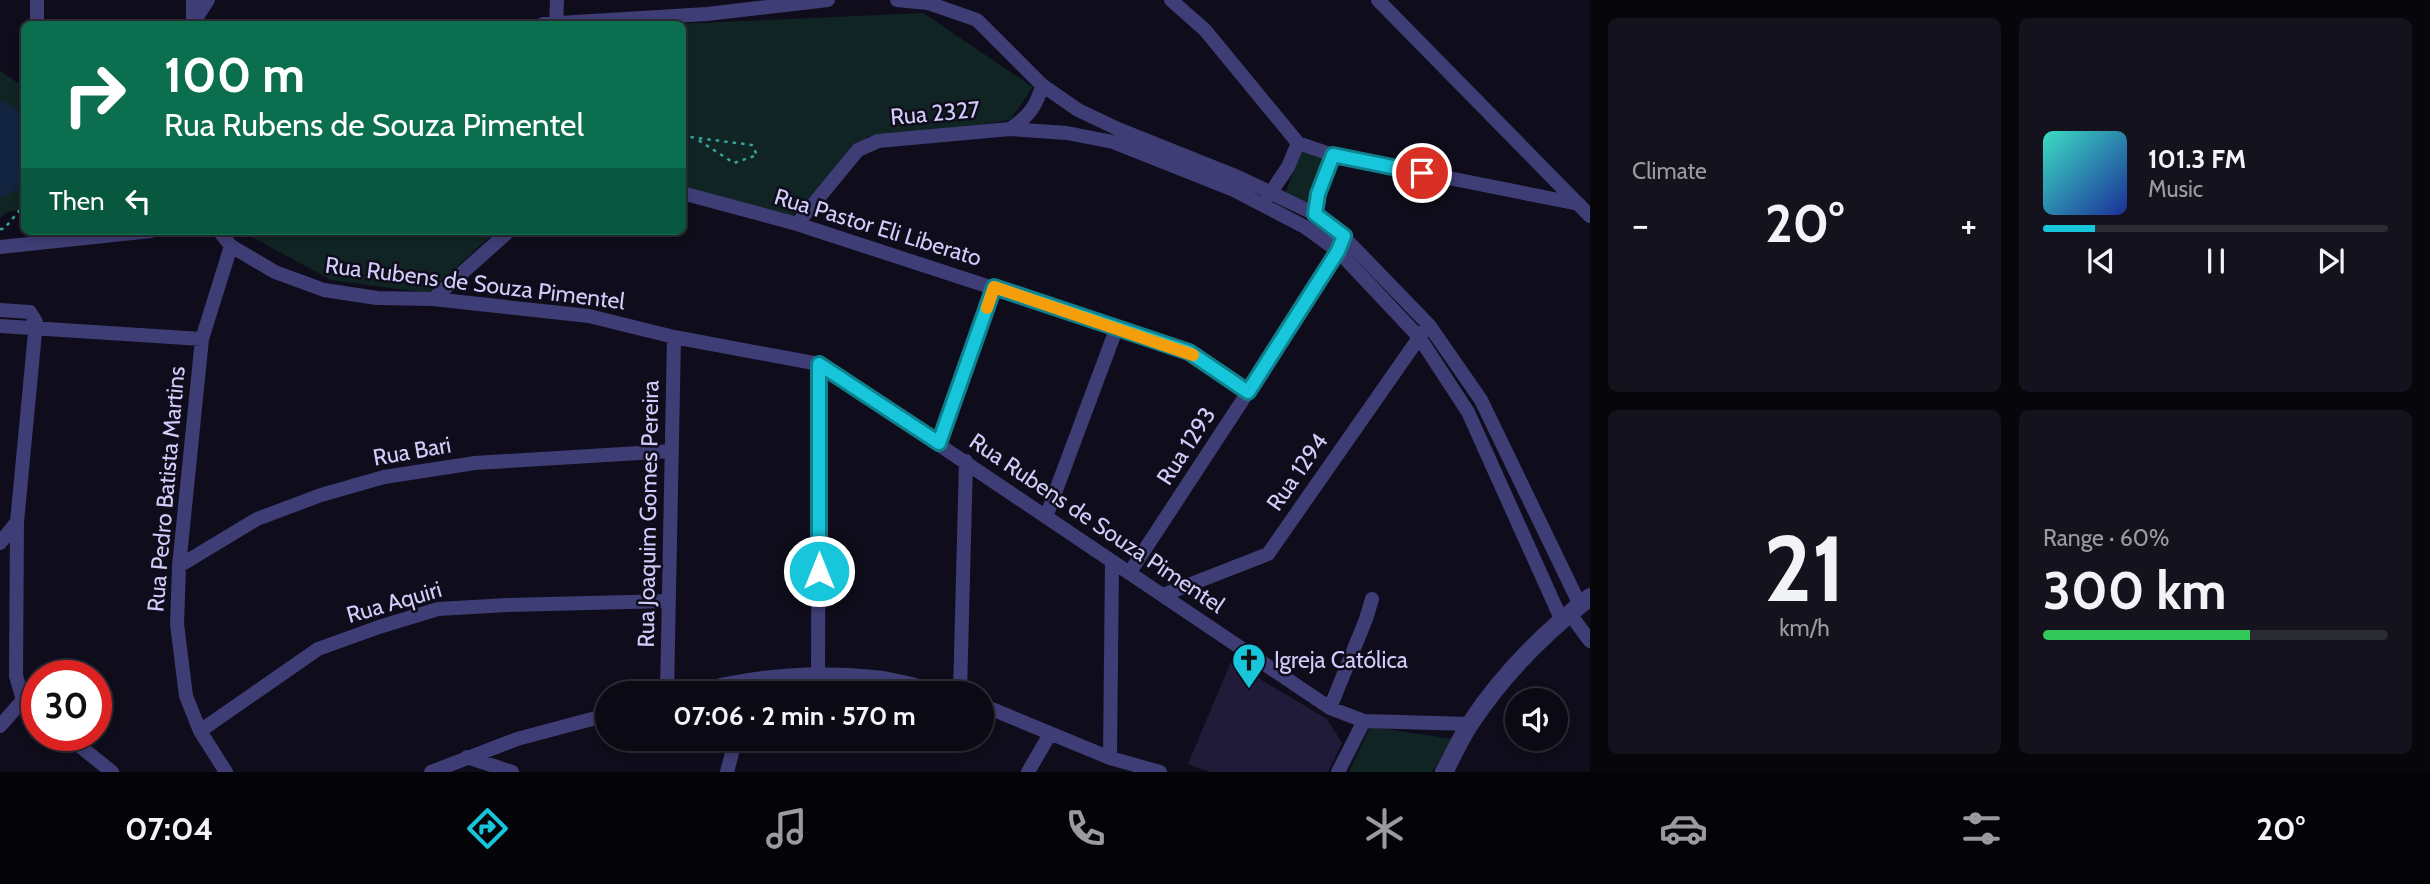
<!DOCTYPE html>
<html lang="en">
<head>
<meta charset="utf-8">
<style>
  :root { --surface:#0b0a14; --page:#14131d; --text:#f1f3f6; --muted:#9a9aa0; --line:#2b2b34; --accent:#17c6da }
  body { margin:0; font-family:Cabin,sans-serif; background:var(--page); color:var(--text); height:100vh; display:flex; flex-direction:column; font-size:26px; white-space:nowrap }
  * { box-sizing:border-box; margin:0 }
  p { font-size:23px; color:var(--muted) }
  .icon { flex:none; width:38px; height:38px; fill:none; stroke:currentColor; stroke-width:2; stroke-linecap:round; stroke-linejoin:round }
  .map { position:relative; flex:1; overflow:hidden }
  .details { display:flex; flex-direction:column; gap:18px; padding:18px; background:#06060b; width:840px }
  .details>* { flex:none }
  .banner { position:absolute; left:21px; top:21px; width:665px; height:214px; border-radius:10px; box-shadow:0 4px 10px #0003,0 0 0 2px var(--line); background:#0b6e4f; color:#fff; overflow:hidden }
  .tools { position:absolute; left:1505px; top:688px; display:grid; gap:14px }
  .tools a { display:grid; place-items:center; width:63px; height:63px; border-radius:50%; background:var(--surface); box-shadow:0 4px 10px #0003,0 0 0 2px var(--line); font-size:35px }
  .speed { position:absolute; left:21px; top:660px; display:flex; gap:14px; font-size:35px; font-weight:700; text-align:center }
  .speed>* { display:grid; place-content:center; width:91px; height:91px; border-radius:50%; background:var(--surface); box-shadow:0 4px 10px #0003,0 0 0 2px var(--line); line-height:1 }
  .speed .limit { border:10px solid #d22; background:#fff; color:#111 }
  .pin { position:absolute; display:grid; place-items:center; width:60px; height:60px; color:#fff; margin:-30px; border:4px solid #fff; border-radius:50%; box-shadow:0 2px 7px #0007 }
  .me { position:absolute; width:77px; margin:-38px; rotate:0deg; stroke-linejoin:round; filter:drop-shadow(0 0 5px #0008) }
  .turn { display:flex; align-items:center; gap:24px; height:147px; padding:0 28px; font-size:32px }
  .turn .icon { width:91px; height:91px; stroke-width:2.5 }
  .turn b { display:block; font-size:49px; line-height:60px }
  .then { display:flex; align-items:center; height:66px; padding:0 28px; background:#0003; gap:14px; font-size:26px }
  .big { font-size:52px; font-weight:800; line-height:1.1 }
  .details .tile { flex:1; display:flex; flex-direction:column; justify-content:center; gap:10px; min-width:0; padding:0 24px; border-radius:10px; background:var(--page) }
  .details .dial { align-items:center; gap:0 }
  .dial b { font-size:91px; line-height:1 }
  .song { display:flex; align-items:center; gap:21px }
  .cover { width:84px; height:84px; border-radius:10px; background:linear-gradient(135deg,hsl(170 70% 55%),hsl(230 70% 35%)) }
  .played { height:7px; border-radius:4px; background:linear-gradient(90deg,var(--accent) 15%,var(--line) 15%) }
  .keys { display:flex; justify-content:space-around; direction:ltr }
  .heat { display:flex; justify-content:space-between; align-items:center; font-size:38px; direction:ltr }
  .charge { height:10px; border-radius:5px; background:linear-gradient(90deg,#34c759 60%,var(--line) 0) }
  .details .tiles { flex:1; display:grid; gap:18px; grid-template-columns:repeat(2,1fr) }
  .trip { position:absolute; left:595px; top:681px; width:399px; height:70px; border-radius:35px; background:var(--surface); box-shadow:0 4px 10px #0003,0 0 0 2px var(--line); font-weight:800; line-height:70px; text-align:center }
  .tabs { display:flex; height:112px; justify-content:space-around; align-items:center; background:#040408; color:var(--muted) }
  .tabs .icon { width:49px; height:49px }
  .tabs .active { color:var(--accent) }
  .tabs b { font-size:32px; color:var(--text) }
  main { display:flex; flex:1; min-height:0 }
  .map>svg:first-child { display:block }
</style>
</head>
<body>
<main>
<div class="map">
<svg width="1590" height="772" viewBox="0 0 1590 772">
  <rect width="100%" height="100%" fill="#0f0d1b"/>
  <path fill="#112424" d="M923 13 1033 87 1010 120 970 126 868 136 791 217 683 186 682 24H677Z
    M0 71 24 87V210L9 211 0 218Z
    M1305 140 1324 151 1308 207 1285 194Z
    M241 231H496L428 293 331 280Z
    M1370 727 1454 739 1432 772H1349Z"/>
  <path fill="#12243f" d="M0 100 24 114V186L0 198Z"/>
  <path fill="#211b3a" d="M1231 662 1327 719 1342 743 1328 772H1210L1188 764Z"/>
  <g fill="none" stroke-linecap="round" stroke-linejoin="round">
    <path stroke="#39a19b" stroke-width="2.5" stroke-dasharray="3.5 5" stroke-linecap="butt" d="M682 136 752 145 757 155 734 163 695 138
      M0 229H4L24 205"/>
    <path stroke="#3f3d75" stroke-width="14" d="M897 0 928 3 977 20 1042 85 1078 110 1118 129 1238 177 1315 214 1335 228 1429 325 1481 400 1580 605
      M1171 0 1205 30 1298 143 1333 155 1579 204
      M1378 0 1590 216
      M193 23 208 0
      M193 23V0
      M37 24V0
      M543 24 707 14 828 0
      M556 24 557 0
      M1010 129C1028 117 1037 106 1042 85
      M682 193 797 224 1189 352 1248 392
      M1265 201 1288 167 1298 143
      M1315 214 1319 194 1333 155
      M797 224 858 150 878 141 1010 129 1067 133 1113 142 1234 190 1305 227 1338 251 1419 337 1468 412 1562 621
      M219 231 231 246 275 272 324 290 377 298 433 299 589 316 674 337 819 364 1330 708 1364 721 1470 724
      M0 247 151 231
      M433 299 509 231
      M0 310 30 312 36 322 17 522 16 676 23 700 37 711
      M0 326 202 339
      M939 443 994 287
      M1046 517 1117 327
      M0 543 17 522
      M179 566 257 519 321 495 384 477 475 463 672 451
      M1130 572 1248 392 1341 243
      M1163 595 1268 554 1423 332
      M1570 614 1590 641
      M818 675 819 364
      M667 693 674 337
      M688 693C747 677 812 670 874 677 898 679 923 688 947 693
      M960 693 966 461
      M982 705 1110 758 1160 772
      M1330 708 1366 619 1372 599
      M0 726 23 700
      M200 731 318 649 379 627 438 609 508 605 669 601
      M66 735 112 772
      M467 757 512 772
      M1110 758 1112 561
      M226 772 200 731 186 696 177 624 179 566 202 339 231 246
      M431 772 517 739 607 715
      M727 772 736 738
      M1028 772 1050 734
      M1338 772 1364 721"/>
    <path stroke="#3f3d75" stroke-width="18" d="M1444 772C1453 756 1460 739 1470 724 1502 675 1544 633 1590 597"/>
  </g>
  <g fill="none" stroke-linecap="round" stroke-linejoin="round">
    <g stroke="#0f818e" stroke-width="18">
      <path id="route" d="M819 571V364L939 443 994 287 1189 352 1248 392 1338 251 1344 236 1315 214 1318 194 1333 155 1422 173"/>
    </g>
    <use href="#route" stroke="#17c6da" stroke-width="12"/>
    <path stroke="#f59e0b" stroke-width="12" d="M987 308 994 287 1193 355"/>
  </g>
  <defs>
    <g id="church-pin" transform="scale(1.75)"><path d="M0 17L-7.5 6A9.5 9.5 0 1 1 7.5 6Z" fill="#17c6da" stroke="#0f0d1b"/><path d="M-1.2-6h2.4v3.5h3.3v2.4h-3.3V6h-2.4V-.1h-3.3v-2.4h3.3Z" fill="#111"/></g>
  </defs>
  <g fill-rule="evenodd">
    <use href="#church-pin" x="1249" y="660"/>
  </g>
  <g text-anchor="middle" stroke-width="5" stroke-linejoin="round" paint-order="stroke">
    <g font-size="23" fill="#d2ccfa" stroke="#0f0d1b">
      <text transform="translate(935 113) rotate(-5)" y="8">Rua 2327</text>
      <text transform="translate(878 227) rotate(17)" y="8">Rua Pastor Eli Liberato</text>
      <text transform="translate(475 283) rotate(7)" y="8">Rua Rubens de Souza Pimentel</text>
      <text transform="translate(1186 446) rotate(-57)" y="8">Rua 1293</text>
      <text transform="translate(412 451) rotate(-10)" y="8">Rua Bari</text>
      <text transform="translate(1297 472) rotate(-55)" y="8">Rua 1294</text>
      <text transform="translate(166 489) rotate(-85)" y="8">Rua Pedro Batista Martins</text>
      <text transform="translate(648 514) rotate(-89)" y="8">Rua Joaquim Gomes Pereira</text>
      <text transform="translate(1097 523) rotate(34)" y="8">Rua Rubens de Souza Pimentel</text>
      <text transform="translate(394 602) rotate(-16)" y="8">Rua Aquiri</text>
    </g>
    <g font-size="23" fill="#d2ccfa" stroke="#0f0d1b" text-anchor="start">
      <text x="1274" y="668">Igreja Católica</text>
    </g>
  </g>
</svg>
<div class="tools">
<a><svg class="icon" aria-label="sound" viewBox="0 0 24 24"><path d="M4 9h4l5-4v14l-5-4H4zM17 9q2 3 0 6"/></svg></a>
</div>
<div class="speed"><div class="limit">30</div></div>
<div class="pin" style="left:1422px;top:173px;background:#d93025"><svg class="icon" aria-label="arrive" viewBox="0 0 24 24"><path d="M6 21V4h12l-3 4 3 4H6"/></svg></div>
<svg class="me" style="left:819px;top:571px" viewBox="-20 -20 40 40"><circle r="17" fill="#17c6da" stroke="#fff" stroke-width="3"/><path d="M0-11L8 9 0 5-8 9z" fill="#fff"/></svg>
<div class="trip">07:06 · 2 min · 570 m</div>
<div class="banner">
<div class="turn"><svg class="icon" aria-label="right" viewBox="0 0 24 24"><path d="M7 20v-9h11M14 6l5 5-5 5"/></svg><div><b>100 m</b>Rua Rubens de Souza Pimentel</div></div>
<div class="then">Then<svg class="icon" aria-label="left" viewBox="0 0 24 24"><path d="M17 20v-9H6M10 6l-5 5 5 5"/></svg></div>
</div>
</div>
<section class="details">
<div class="tiles">
<div class="tile"><p>Climate</p>
<div class="heat"><a>−</a><b class="big">20°</b><a>+</a></div>
</div>
<div class="tile">
<div class="song"><i class="cover"></i><div><b>101.3 FM</b><p>Music</p></div></div>
<div class="played"></div>
<div class="keys"><svg class="icon" aria-label="previous" viewBox="0 0 24 24"><path d="M18 5L8 12l10 7zM5 5v14"/></svg><svg class="icon" aria-label="pause" viewBox="0 0 24 24"><path d="M8 5v14M16 5v14"/></svg><svg class="icon" aria-label="next" viewBox="0 0 24 24"><path d="M6 5l10 7-10 7zM19 5v14"/></svg></div>
</div>
<div class="tile dial"><b>21</b><p>km/h</p></div>
<div class="tile"><p>Range · 60%</p><b class="big">300 km</b><div class="charge"></div></div>
</div>
</section>
</main>
<nav class="tabs">
<b>07:04</b>
<svg class="icon active" aria-label="directions" viewBox="0 0 24 24"><path d="M12 3l9 9-9 9-9-9zM9 14v-3h6M13 9l2 2-2 2"/></svg>
<svg class="icon" aria-label="music" viewBox="0 0 24 24"><path d="M9 18V5l10-2v13"/><circle cx="6" cy="18" r="3"/><circle cx="16" cy="16" r="3"/></svg>
<svg class="icon" aria-label="phone" viewBox="0 0 24 24"><path d="M5 4h4l2 5-3 2q2 4 5 5l2-3 5 2v4C11 20 4 13 5 4z"/></svg>
<svg class="icon" aria-label="climate" viewBox="0 0 24 24"><path d="M12 3v18M4 7l16 10M4 17L20 7"/></svg>
<svg class="icon" aria-label="car" viewBox="0 0 24 24"><path d="M5 17H2v-5l4-1 3-4h7l3 4 3 1v5h-3M9 17h6M6 11h13"/><circle cx="7" cy="17" r="2"/><circle cx="17" cy="17" r="2"/></svg>
<svg class="icon" aria-label="filters" viewBox="0 0 24 24"><path d="M4 7h16M4 17h16"/><circle cx="9" cy="7" r="2"/><circle cx="15" cy="17" r="2"/></svg>
<b>20°</b>
</nav>
</body>
</html>
